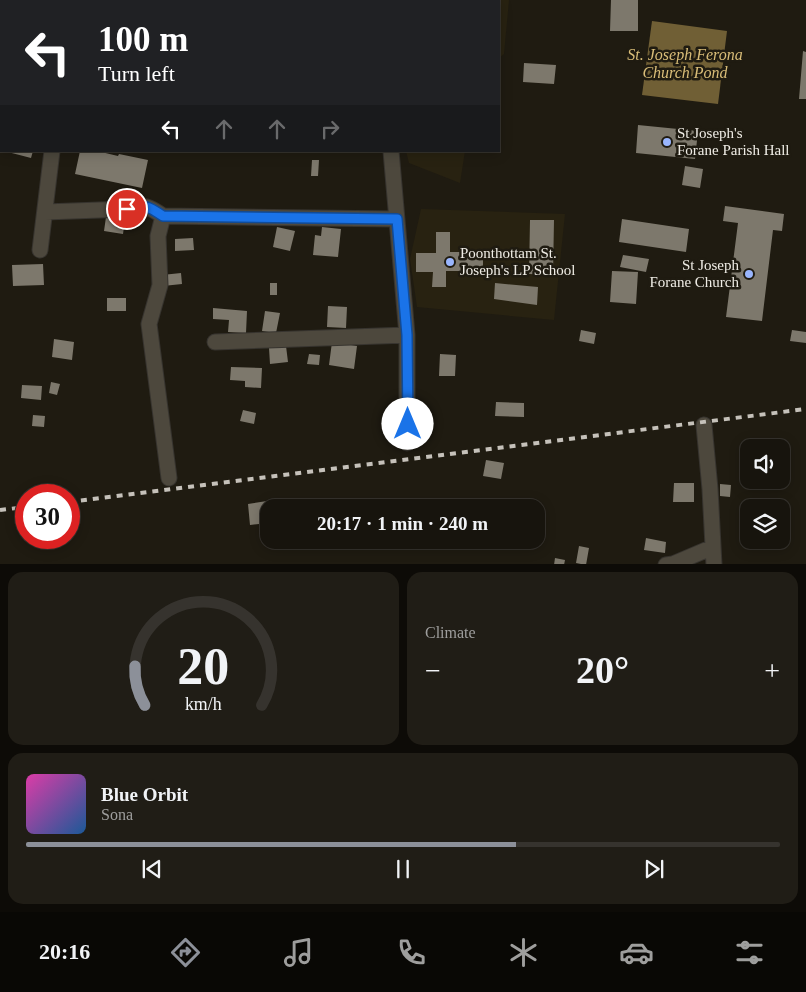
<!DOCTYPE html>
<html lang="en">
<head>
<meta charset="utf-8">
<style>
  :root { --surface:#17140d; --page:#201d16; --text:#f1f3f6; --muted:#9e9e9d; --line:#36332e; --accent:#8c9099 }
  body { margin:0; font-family:Georgia,serif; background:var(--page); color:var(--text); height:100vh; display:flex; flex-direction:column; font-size:19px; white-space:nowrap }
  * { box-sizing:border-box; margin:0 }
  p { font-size:16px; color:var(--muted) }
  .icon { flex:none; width:28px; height:28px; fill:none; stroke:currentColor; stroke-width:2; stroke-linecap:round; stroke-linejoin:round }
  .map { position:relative; height:564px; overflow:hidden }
  .details { display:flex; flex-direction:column; gap:8px; padding:8px; background:#0d0b07; flex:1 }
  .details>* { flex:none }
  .top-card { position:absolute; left:0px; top:0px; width:500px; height:152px; box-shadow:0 2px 12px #0003,0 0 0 1px var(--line); background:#202124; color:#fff; overflow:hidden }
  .tools { position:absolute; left:740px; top:439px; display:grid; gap:10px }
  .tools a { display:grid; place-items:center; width:50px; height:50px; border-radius:10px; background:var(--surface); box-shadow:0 2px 12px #0003,0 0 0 1px var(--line); font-size:25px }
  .speed { position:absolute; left:15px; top:484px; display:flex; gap:10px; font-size:25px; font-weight:700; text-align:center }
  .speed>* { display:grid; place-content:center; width:65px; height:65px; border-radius:50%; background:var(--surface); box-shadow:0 2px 12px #0003,0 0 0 1px var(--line); line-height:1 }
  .speed .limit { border:8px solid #d22; background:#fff; color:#111 }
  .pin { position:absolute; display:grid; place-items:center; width:42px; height:42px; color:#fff; margin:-21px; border:2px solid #fff; border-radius:50%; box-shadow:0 1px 5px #0007 }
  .me { position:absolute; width:55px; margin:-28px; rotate:0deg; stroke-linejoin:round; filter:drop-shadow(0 0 4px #0008) }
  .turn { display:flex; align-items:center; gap:18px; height:105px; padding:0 15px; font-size:22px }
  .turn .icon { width:65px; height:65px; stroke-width:2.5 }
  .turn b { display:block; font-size:35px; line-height:42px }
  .lanes { display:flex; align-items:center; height:48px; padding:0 15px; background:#0003; justify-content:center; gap:25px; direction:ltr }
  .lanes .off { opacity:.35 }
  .big { font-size:38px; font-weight:700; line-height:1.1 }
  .details .widget { flex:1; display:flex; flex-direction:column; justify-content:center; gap:8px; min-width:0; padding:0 18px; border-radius:15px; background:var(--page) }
  .details .dial { align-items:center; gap:0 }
  .dial svg { height:130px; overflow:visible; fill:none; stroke:var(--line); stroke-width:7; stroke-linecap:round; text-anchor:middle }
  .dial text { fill:var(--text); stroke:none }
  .song { display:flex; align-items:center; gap:15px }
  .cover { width:60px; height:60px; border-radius:8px; background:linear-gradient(135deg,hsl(320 70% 55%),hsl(210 70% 35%)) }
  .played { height:5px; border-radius:2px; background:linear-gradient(90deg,var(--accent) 65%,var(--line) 65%) }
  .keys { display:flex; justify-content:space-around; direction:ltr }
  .heat { display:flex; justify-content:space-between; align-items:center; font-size:28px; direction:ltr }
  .details .tiles { flex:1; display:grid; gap:8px; grid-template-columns:1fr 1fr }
  .widget:last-child { grid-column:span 2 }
  .trip { position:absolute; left:260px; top:499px; width:285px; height:50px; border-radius:15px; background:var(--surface); box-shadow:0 2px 12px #0003,0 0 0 1px var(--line); font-weight:700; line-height:50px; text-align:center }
  .menu { display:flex; height:80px; justify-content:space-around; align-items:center; background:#090805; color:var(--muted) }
  .menu .icon { width:35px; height:35px }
  .menu .current { color:var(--accent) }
  .menu b { font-size:22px; color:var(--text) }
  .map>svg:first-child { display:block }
</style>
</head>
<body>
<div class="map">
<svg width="806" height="565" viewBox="0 0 806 565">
  <rect width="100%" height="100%" fill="#1f1b11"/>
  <path fill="#282211" d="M400 0H509L504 54 499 58V1Z
    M406 151H465L460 183 409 163Z
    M421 209 565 214 554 320 417 307 410 259Z"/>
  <path fill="#705f35" d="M652 21 727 31 718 104 642 95Z"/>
  <path fill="#7d786c" d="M611 0H638V31H610Z
    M803 51 806 52V99H799Z
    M524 63 556 65 554 84 523 82Z
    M638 125 698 131 695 159 636 153Z
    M4 151H33L31 158Z
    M80 151H97L118 156 119 154 148 160 142 188 75 174Z
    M312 160H319L318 176H311Z
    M685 166 703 169 700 188 682 185Z
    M725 206 784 214 782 231 773 230 762 321 726 317 738 223 723 221Z
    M106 217 125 220 123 234 104 231Z
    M622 219 689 229 686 252 619 242Z
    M530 220H554L553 275 529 274Z
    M277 227 295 231 290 251 273 247Z
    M322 227 341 229 338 257 313 255 315 235 321 236Z
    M436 232H450V252H483V271H446V287H432L433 272H416V253H436Z
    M193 238 194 250 175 251V239Z
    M623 255 649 259 646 272 620 267Z
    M43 264 44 285 13 286 12 265Z
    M612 271 638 272 636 304 610 302Z
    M181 273 182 284 163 286 162 275Z
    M270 283H277V295H270Z
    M495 283 538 287 537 305 494 299Z
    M107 298H126V311H107Z
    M328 306 347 307 346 328 327 327Z
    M213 308 247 311 246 333 228 332 229 320 213 319Z
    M265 311 280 313 276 333 262 331Z
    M581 330 596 333 594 344 579 341Z
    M792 330 806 332V343L790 341Z
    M54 339 74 342 72 360 52 357Z
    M332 342 357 346 354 369 329 365Z
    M286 346 288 362 270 364 269 348Z
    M309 354 320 355 319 365 307 364Z
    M440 354 456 355 455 376H439Z
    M231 367 262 368 261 388 245 387V381L230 380Z
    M51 382 60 384 57 395 49 393Z
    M22 385 42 386 41 400 21 398Z
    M496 402 524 403V417L495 416Z
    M243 410 256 413 254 424 240 421Z
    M33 415 45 416 44 427 32 426Z
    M486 460 504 463 501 479 483 476Z
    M750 480H765L763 490 749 487Z
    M674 483H694V502H673Z
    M720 484 731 485 730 497 720 496Z
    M267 501 269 523 250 525 248 504Z
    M646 538 666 542 665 553 644 550Z
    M579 546 589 548 586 565 576 563Z
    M555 558 565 560 564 565H554Z"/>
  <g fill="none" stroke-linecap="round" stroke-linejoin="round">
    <g stroke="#37342f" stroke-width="17">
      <path id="minor" d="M389 0V1
        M72 1V0
        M278 1V0
        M391 151 407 335V443
        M45 212 127 209C145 204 148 206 163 216
        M40 250 52 151
        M215 342 407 335
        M704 425 710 489 714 565
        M169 478 149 324 160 285 158 236 163 216 397 219
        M666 565 673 564 713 547"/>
    </g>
    <use href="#minor" stroke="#4d483d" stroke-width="15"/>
    <path stroke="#c5c1ba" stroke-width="4" stroke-dasharray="6 6" stroke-linecap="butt" d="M69 502 806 409
      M0 510 26 507"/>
  </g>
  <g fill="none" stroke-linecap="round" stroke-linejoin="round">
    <g stroke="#114b97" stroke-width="12">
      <path id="route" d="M127 209C145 204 148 206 163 216L397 219 407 335 408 424"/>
    </g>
    <use href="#route" stroke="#1a73e8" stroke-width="9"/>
  </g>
  <g fill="#99b5fd" stroke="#1f1b11" stroke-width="2">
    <circle cx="667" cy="142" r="5"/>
    <circle cx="450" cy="262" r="5"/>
    <circle cx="749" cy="274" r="5"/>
  </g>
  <g text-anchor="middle" stroke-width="5" stroke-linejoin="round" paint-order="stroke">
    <g font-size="15" fill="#efece5" stroke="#1f1b11" text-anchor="start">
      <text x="677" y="138">St Joseph's<tspan x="677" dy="17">Forane Parish Hall</tspan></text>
      <text x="460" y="258">Poonthottam St.<tspan x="460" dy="17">Joseph's LP School</tspan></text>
      <text x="739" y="270" text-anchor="end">St Joseph<tspan x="739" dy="17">Forane Church</tspan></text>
    </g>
    <g font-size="16" font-style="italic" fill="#d9bd78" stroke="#1f1b11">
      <text x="685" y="60">St. Joseph Ferona<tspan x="685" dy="18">Church Pond</tspan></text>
    </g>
  </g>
</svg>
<div class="tools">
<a><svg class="icon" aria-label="sound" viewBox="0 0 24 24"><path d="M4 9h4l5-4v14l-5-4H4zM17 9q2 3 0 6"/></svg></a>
<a><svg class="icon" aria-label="layers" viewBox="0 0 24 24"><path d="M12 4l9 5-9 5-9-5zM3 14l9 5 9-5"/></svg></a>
</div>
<div class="speed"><div class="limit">30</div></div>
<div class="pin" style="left:127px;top:209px;background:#d93025"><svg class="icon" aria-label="arrive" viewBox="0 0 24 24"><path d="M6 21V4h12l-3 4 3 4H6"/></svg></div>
<svg class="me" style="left:408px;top:424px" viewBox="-20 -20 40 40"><circle r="19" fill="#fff"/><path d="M0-13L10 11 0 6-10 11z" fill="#1a73e8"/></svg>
<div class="trip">20:17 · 1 min · 240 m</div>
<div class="top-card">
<div class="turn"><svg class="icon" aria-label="left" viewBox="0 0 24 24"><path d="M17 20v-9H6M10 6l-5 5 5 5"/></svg><div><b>100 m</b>Turn left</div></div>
<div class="lanes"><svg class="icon" aria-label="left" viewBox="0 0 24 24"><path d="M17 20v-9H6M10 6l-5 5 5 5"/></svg><svg class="icon off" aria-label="ahead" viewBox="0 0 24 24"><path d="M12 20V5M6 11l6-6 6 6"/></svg><svg class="icon off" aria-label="ahead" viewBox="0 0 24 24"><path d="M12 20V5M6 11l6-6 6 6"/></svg><svg class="icon off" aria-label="right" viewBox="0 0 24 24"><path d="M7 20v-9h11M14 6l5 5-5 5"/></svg></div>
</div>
</div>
<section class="details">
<div class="tiles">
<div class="widget dial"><svg viewBox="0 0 100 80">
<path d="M14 69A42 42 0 1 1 86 69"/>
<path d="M14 69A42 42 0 0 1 8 45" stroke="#8c9099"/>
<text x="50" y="56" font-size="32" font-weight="700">20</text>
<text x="50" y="72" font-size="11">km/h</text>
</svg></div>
<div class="widget"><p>Climate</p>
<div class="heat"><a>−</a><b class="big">20°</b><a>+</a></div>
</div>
<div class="widget">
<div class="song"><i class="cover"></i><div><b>Blue Orbit</b><p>Sona</p></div></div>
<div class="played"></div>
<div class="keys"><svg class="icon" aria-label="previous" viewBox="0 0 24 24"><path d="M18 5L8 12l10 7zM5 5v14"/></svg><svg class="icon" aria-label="pause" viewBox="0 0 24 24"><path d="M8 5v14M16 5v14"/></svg><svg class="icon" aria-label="next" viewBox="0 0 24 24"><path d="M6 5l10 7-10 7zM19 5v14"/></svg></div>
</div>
</div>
</section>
<nav class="menu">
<b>20:16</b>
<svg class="icon current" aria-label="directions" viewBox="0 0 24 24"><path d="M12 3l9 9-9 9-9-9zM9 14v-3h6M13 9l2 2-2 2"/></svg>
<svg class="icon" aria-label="music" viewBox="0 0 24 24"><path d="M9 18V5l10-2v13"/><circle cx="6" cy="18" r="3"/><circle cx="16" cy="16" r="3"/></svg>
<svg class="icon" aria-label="phone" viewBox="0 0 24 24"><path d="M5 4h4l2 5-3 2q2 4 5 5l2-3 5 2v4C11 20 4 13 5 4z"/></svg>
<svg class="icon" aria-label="climate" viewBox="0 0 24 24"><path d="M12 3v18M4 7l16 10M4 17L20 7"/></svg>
<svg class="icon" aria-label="car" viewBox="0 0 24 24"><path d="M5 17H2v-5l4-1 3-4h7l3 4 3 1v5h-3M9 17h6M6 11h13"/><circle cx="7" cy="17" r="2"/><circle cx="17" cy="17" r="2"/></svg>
<svg class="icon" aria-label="filters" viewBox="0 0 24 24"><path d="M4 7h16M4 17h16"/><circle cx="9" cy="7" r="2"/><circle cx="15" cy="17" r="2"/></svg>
</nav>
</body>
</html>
